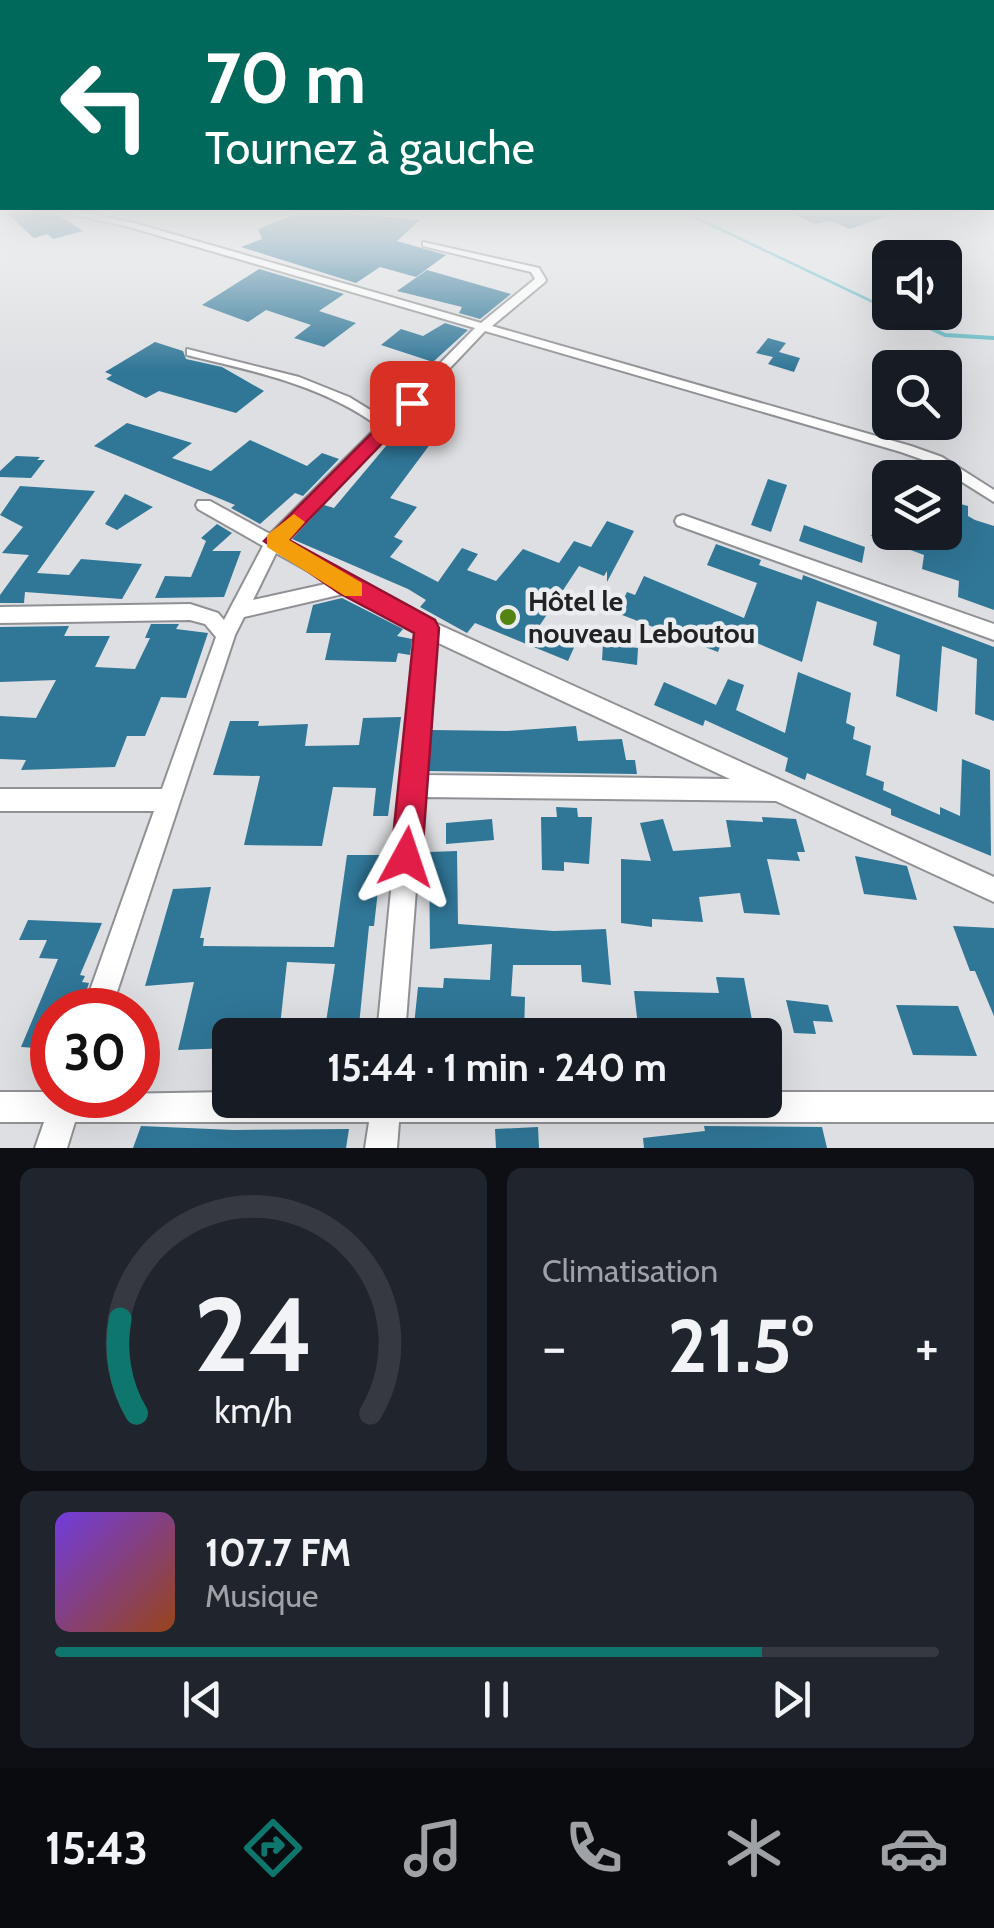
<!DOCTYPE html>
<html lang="fr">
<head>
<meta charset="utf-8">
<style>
  :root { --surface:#171b24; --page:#20242c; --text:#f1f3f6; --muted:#9ea1a6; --line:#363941; --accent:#0f766e }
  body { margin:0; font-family:Cabin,sans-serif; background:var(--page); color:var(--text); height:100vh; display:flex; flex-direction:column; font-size:38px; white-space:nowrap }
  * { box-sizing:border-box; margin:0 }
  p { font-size:32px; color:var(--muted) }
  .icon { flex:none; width:55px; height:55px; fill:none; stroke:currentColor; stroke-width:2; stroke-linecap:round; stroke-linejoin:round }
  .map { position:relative; height:1148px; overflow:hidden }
  .panel { display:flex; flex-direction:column; gap:20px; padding:20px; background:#0d0f14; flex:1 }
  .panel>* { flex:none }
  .hud { position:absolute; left:0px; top:0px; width:995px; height:210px; box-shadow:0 10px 40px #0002; background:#00695c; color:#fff; overflow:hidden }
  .tools { position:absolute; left:872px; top:240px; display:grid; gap:20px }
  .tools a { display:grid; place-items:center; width:90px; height:90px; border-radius:15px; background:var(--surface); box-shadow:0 10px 40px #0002; font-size:50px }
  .speed { position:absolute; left:30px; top:988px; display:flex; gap:20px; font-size:50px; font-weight:700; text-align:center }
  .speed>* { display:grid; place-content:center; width:130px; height:130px; border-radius:50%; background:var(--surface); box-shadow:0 10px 40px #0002; line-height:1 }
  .speed .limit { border:15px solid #d22; background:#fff; color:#111 }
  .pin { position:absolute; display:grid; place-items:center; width:85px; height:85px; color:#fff; margin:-42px; border-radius:20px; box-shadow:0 5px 15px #0006 }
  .me { position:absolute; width:110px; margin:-55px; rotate:5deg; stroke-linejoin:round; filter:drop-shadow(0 0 8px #0008) }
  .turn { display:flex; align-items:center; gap:35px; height:210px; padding:0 40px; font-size:45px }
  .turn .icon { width:130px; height:130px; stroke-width:2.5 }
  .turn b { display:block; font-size:70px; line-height:85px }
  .big { font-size:75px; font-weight:800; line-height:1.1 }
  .panel .tile { flex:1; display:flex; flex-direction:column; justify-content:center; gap:15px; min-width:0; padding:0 35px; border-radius:15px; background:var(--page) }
  .panel .dial { align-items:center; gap:0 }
  .dial svg { height:260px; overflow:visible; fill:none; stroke:var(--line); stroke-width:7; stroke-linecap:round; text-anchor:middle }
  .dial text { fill:var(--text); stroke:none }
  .song { display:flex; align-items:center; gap:30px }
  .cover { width:120px; height:120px; border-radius:15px; background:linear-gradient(135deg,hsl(260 70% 55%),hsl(20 70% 35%)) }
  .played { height:10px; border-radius:5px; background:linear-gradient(90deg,var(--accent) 80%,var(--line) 80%) }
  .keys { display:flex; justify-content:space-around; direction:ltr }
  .heat { display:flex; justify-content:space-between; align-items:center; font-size:55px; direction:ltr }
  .panel .tiles { flex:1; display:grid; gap:20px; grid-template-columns:1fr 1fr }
  .tile:last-child { grid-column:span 2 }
  .trip { position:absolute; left:212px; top:1018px; width:570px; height:100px; border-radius:15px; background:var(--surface); box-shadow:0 10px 40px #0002; font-weight:800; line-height:100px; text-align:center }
  .tabs { display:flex; height:160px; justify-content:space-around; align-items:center; background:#090b0e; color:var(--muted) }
  .tabs .icon { width:70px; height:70px }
  .tabs .active { color:var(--accent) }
  .tabs b { font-size:45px; color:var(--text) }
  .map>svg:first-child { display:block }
</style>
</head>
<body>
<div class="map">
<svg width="994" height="1148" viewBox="0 0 994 1148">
  <rect width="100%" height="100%" fill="#dddfe2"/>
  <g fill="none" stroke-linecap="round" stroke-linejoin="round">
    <path stroke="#61bac6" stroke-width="2.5" d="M680 210 890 310
      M895 312 909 319"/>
    <path stroke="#61bac6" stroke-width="4" d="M904 316 945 335 994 338"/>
  </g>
  <path fill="#307697" d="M3 210H51L83 231 53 239 48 234 34 238Z
    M307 210 420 220 397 241 446 255 416 277 380 267 356 283 241 247 262 239 258 229Z
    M785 210H896V212L850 229 831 221 815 224Z
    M259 269 344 294 319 311 356 323 324 347 294 338 311 325 266 310 248 322 202 305Z
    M427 270 511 294 480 319 459 313 462 307 397 291Z
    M445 323 468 330 433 362 381 345 401 329 423 336Z
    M768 338 786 343 779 352 800 358 794 372 768 364 773 357 756 353Z
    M155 342 183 351 186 359 222 367 264 391 236 413 159 391 146 398 106 379 112 375 105 372Z
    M127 423 192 443 172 458 211 471 250 440 307 466 322 453 339 459 303 496 295 493 260 524 231 508 235 505 94 446Z
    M397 433 431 443 390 498 417 507 394 537 403 541 390 557 438 582 462 548 478 554 467 570 496 581 523 549 559 563 574 541 591 547 607 521 634 531 607 582V571L604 576 579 566 538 628 576 643 568 661 475 623 467 633 420 607 426 600 408 589 292 539 324 505 334 508Z
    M16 456 40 457 37 460H45L31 478 0 477V471Z
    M768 479 787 485 771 532 751 525Z
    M20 486 95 491 37 573 69 575 81 559 142 564 122 599 25 592 24 603H0V595L29 555 2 553 23 527 0 515Z
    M125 494 153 507 117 530 105 524Z
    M953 502 968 506V516L975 520 994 526V610L958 597 959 581 922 569 924 555 870 535 945 532V524L953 527Z
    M217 524 232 533 212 551H241L224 597 155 598 165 576 191 577 206 541 201 538Z
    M804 525 865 547 862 563 799 541Z
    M716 544 761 560 759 565 802 580 803 575 994 647V721L975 714 977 659 942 646 937 712 896 696 900 655 873 645 877 622 817 601 802 662 726 630 718 652 617 613 627 592 635 595 644 576 744 618 757 583 707 565Z
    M342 598 403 629 397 636 412 639 410 655 398 653 396 662 325 660 331 633H306L313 605Z
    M151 624H179L176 629 208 633 186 698 161 697 145 736H127L115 767 21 770 26 760 0 759V716L36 718 56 680 0 682V627L69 626 64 636H110L95 667 135 669 150 638H145Z
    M603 644 638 648 637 665 602 660Z
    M798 672 851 693 846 723 855 727 853 739 871 746 866 775 884 782 883 790 940 815V807L960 816 962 759 990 770 991 856 891 815V809L807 773 805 780 785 771 788 758 705 720 703 726 654 705 664 682 716 705 728 679 744 685 736 710 785 733Z
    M401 717 388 816H373L376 788 333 787 322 846 244 845 260 776 213 775 230 721H259L258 726 308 724 305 746 359 745 363 718Z
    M576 726 578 741 622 739 626 760H635L637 774 428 771 431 730 507 731Z
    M556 807 577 808 578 817H592L589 864 564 862V871L542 870 541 817H557Z
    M762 817 796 819 805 852H797L800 861 767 859 780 915 744 913 740 893 699 897 703 922 652 919V927L621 923V859L651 861 640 823 663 819 673 851 731 847 726 820 763 822Z
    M492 819 494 840 446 844V823Z
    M457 851 458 924 554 931 606 929 611 985 582 982 581 965H513L511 996 525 997 524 1035H484V1027L439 1025 438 1035H413L418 987 443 988 444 978 490 980 492 944 430 949 429 852Z
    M347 855H382L374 926H369L358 1035H324L335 964 287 962 279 1035H230V1048L178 1050 194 982 145 986 173 889 211 887 200 938H204L203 946 334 947Z
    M855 856 907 866 917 900 864 894Z
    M28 920 102 923 80 975 85 976 82 982 89 983 80 1010H52V1049L21 1047 58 959 39 958 47 940H19Z
    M953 926 994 928V1016L975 971H970Z
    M716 977 744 978 752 1020H765L768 1035H639L634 991 719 993Z
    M786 1000 828 1005 833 1022 813 1021 816 1034 794 1033Z
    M896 1005 958 1006 977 1056 913 1055Z
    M141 1126 234 1130 349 1129 346 1148H133Z
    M704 1126 822 1127 827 1148H644L643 1138 705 1131Z
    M538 1127 539 1148H496L495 1129Z"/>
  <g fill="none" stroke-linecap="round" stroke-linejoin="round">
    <g stroke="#8f9194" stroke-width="4">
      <path id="street" d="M55 210H72L134 223 481 323 535 279 531 272 423 246V242L539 268 546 280 545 282 492 326 911 446 942 457 994 490V502L932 463 901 452 485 331 395 426 394 431 388 432 284 541 433 622 994 877V902L776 801 423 797 405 1035H377L416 632 347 593 244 617 235 635 111 1010H83L154 811H0V789H162L216 637 205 624 190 620 0 623V607L190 604 218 613 224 620 263 546 198 509 196 505 198 501H210L270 534 378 426C322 385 253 371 187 355V349L299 377 349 397 385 419 475 328 129 227ZM276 553 330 583 253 600ZM434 641 730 779 424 775Z
        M683 515 994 624V640L677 525 675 521 677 517Z
        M0 1092H52V1095L230 1092V1100H765V1092H994V1122H399L397 1148H365L369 1122H75L67 1148H35L44 1122H0Z"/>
    </g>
    <use href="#street" fill="#fff" fill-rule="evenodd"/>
  </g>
  <linearGradient id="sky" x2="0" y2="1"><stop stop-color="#72b6da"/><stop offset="0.57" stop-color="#f0f1f2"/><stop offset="1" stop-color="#f0f1f2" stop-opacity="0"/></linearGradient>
  <rect width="994" height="371" fill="url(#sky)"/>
  <path fill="#e11d48" stroke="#92132f" stroke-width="2.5" d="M406 399 421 403 289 540 435 620 439 628 422 857 418 868 406 873 395 868 391 857 414 633 339 593 264 541Z"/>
  <path fill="#f59e0b" d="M294 514 305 522 289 540 362 583V596H345L267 547V535Z"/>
  <circle fill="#548311" stroke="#eaecef" stroke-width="4" cx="508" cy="617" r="10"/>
  <g text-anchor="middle" stroke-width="9" stroke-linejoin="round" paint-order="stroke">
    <g font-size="28" font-weight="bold" fill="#212223" stroke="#eaecef" text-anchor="start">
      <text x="528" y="611">Hôtel le<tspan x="528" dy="32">nouveau Leboutou</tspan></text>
    </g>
  </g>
</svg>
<div class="tools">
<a><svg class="icon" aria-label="sound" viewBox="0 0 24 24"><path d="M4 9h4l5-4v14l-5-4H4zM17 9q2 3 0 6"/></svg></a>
<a><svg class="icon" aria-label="search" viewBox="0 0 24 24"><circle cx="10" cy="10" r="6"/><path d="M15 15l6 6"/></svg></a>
<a><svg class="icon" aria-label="layers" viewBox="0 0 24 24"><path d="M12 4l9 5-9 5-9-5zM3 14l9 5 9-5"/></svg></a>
</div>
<div class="speed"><div class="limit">30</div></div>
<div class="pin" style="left:412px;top:403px;background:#d93025"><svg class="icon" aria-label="arrive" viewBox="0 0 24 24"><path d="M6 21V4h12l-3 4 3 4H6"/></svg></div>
<svg class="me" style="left:406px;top:857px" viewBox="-20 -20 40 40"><path d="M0-17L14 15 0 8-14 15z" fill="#e11d48" stroke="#fff" stroke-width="4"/></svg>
<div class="trip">15:44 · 1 min · 240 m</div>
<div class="hud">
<div class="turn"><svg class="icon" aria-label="left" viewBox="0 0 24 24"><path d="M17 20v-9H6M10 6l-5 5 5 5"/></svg><div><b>70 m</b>Tournez à gauche</div></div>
</div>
</div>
<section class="panel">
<div class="tiles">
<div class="tile dial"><svg viewBox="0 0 100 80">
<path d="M14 69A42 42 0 1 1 86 69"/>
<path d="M14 69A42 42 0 0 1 9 40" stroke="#0f766e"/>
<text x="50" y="56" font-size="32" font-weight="700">24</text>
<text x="50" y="72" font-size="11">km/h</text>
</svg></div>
<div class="tile"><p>Climatisation</p>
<div class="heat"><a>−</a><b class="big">21.5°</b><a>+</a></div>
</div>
<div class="tile">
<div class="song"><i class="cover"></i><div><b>107.7 FM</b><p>Musique</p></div></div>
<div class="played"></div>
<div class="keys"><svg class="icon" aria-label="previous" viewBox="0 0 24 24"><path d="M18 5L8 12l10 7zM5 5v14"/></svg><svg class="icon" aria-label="pause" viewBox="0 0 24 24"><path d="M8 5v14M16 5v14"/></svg><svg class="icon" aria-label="next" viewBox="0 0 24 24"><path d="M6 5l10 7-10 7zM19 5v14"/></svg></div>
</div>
</div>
</section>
<nav class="tabs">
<b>15:43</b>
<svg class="icon active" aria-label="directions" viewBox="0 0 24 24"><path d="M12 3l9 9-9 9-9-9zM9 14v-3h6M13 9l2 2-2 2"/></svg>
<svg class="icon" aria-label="music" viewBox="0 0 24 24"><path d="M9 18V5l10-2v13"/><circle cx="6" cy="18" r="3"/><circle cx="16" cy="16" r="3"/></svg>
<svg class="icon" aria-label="phone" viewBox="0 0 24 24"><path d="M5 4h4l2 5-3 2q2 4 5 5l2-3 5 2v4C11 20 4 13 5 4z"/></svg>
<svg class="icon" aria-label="climate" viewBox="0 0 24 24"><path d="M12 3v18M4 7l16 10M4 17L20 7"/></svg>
<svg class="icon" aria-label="car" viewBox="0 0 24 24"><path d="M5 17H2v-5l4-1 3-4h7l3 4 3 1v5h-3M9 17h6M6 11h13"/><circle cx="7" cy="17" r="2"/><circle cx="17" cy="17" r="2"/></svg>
</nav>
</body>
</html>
